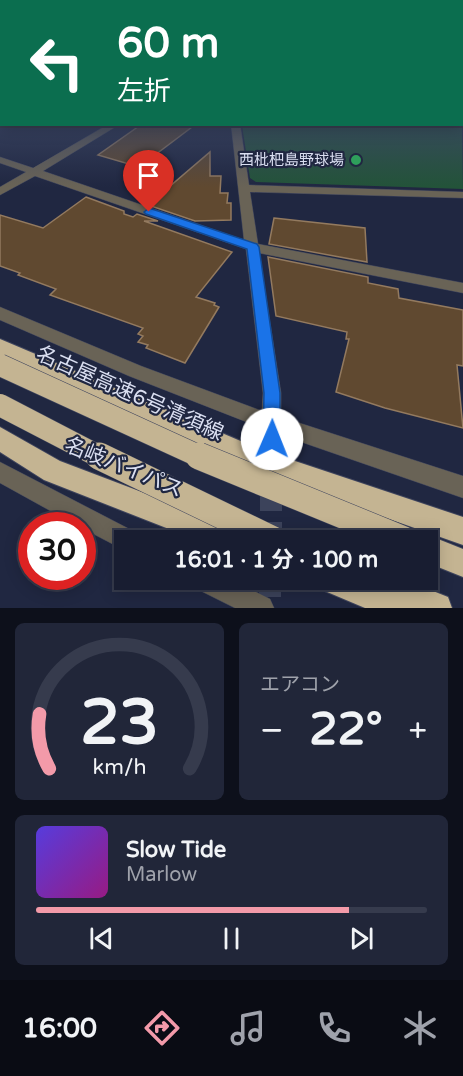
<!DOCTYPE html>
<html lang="ja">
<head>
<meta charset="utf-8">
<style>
  :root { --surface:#181d31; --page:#212639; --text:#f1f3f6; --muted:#9fa2ab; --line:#363b4d; --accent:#f39aa9 }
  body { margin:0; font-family:"Varela Round","Noto Sans JP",sans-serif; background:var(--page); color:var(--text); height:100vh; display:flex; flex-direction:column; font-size:22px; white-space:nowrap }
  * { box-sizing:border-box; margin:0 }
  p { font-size:20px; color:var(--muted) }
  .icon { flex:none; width:33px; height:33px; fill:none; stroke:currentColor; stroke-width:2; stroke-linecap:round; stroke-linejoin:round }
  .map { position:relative; height:608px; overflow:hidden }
  .side { display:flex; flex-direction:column; gap:15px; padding:15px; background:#0d101b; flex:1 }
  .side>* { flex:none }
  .hud { position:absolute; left:0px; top:0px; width:464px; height:126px; box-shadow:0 3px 15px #0003,0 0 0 2px var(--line); background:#0b6e4f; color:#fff; overflow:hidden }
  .speed { position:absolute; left:18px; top:512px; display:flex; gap:12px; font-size:30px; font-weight:700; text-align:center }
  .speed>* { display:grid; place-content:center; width:78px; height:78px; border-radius:50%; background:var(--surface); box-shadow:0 3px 15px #0003,0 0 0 2px var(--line); line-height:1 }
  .speed .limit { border:9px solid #d22; background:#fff; color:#111 }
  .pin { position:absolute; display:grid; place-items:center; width:51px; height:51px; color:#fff; margin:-62px -26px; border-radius:50% 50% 50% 0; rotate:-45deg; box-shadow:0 0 6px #0007 }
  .pin .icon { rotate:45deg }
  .me { position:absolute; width:66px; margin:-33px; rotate:1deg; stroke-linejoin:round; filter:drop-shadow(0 0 4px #0008) }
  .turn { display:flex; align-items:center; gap:21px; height:126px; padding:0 18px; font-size:27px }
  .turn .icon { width:78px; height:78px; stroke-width:2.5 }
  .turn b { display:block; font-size:42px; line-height:51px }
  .big { font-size:45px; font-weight:700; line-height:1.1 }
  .side .tile { flex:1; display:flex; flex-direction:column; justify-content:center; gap:9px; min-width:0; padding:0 21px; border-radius:9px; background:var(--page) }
  .side .dial { align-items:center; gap:0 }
  .dial svg { height:156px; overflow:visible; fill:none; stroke:var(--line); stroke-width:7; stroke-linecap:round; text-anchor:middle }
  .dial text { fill:var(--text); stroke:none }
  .song { display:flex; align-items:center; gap:18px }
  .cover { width:72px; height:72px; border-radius:9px; background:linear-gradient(135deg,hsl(250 70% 55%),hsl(310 70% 35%)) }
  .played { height:6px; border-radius:3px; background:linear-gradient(90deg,var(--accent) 80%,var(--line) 80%) }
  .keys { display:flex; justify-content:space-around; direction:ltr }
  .heat { display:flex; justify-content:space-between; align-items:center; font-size:33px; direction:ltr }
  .side .tiles { flex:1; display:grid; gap:15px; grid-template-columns:1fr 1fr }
  .tile:last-child { grid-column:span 2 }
  .trip { position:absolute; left:114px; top:530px; width:324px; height:60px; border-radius:0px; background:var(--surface); box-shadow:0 3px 15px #0003,0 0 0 2px var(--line); font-weight:700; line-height:60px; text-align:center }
  .tabs { display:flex; height:96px; justify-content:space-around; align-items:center; background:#0a0c14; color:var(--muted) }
  .tabs .icon { width:42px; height:42px }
  .tabs .current { color:var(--accent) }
  .tabs b { font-size:27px; color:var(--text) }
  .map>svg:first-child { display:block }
</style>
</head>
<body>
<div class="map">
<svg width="463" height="608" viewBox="0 0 463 608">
  <rect width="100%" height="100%" fill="#202741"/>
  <path fill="#235339" d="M462 119 463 189 256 182 250 178 242 125 462 124Z"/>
  <path fill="#604930" stroke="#937a5f" stroke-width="1.5" d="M142 124H196L139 167 98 155Z
    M210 152V176H221L220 193H228L227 203H231V220L195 221 148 205Z
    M86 197 124 211V214L133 217 137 214 158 221H144L232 252 196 297 215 303 214 305 219 307 185 363 146 348 148 345 138 342 143 336 138 334 143 328 50 295 56 289 18 275 20 273 0 266V215L43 228Z
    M274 218 365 228 367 262 269 244Z
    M268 257 368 277V283L398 289 399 298 463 310V366L457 365 463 428 385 408 336 392 349 339H346L347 332 276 316Z"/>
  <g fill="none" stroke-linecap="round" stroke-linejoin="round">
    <path stroke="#3c435b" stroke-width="18" stroke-dasharray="18 9" stroke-linecap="butt" d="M271 439V458"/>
    <path stroke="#3c435b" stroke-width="22" stroke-dasharray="22 11" stroke-linecap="butt" d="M271 456V540
      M270 579V597"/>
    <g stroke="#3e445d" stroke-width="1">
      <path id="minor" d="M462 110 463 111V117L462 116Z
        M109 124H120L43 171 244 240 231 124H240L249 185 463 192V198L250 192 258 244 463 283V293L259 253 281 393V417L463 476V498L281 435 278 446 271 449 264 446 261 439 262 428 129 376 0 320V307L141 366 262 411 263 393 246 249 35 176 0 195V187L26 172 0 163V157L33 168Z
        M0 462 135 532 138 540H124V550L82 528V525H76L0 483Z
        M192 579H230L270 599 274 608H235L195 588Z"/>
    </g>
    <g stroke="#3e445d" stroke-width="2">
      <path id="highway" d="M0 339 262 450 463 517V545L261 474 0 356Z
        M0 427 60 461 242 530 246 540H197L44 480 0 452Z
        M428 535 463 549V577L428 563V540H418Z
        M315 579H403L448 597 452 608H365L320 589Z"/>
    </g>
    <use href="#minor" fill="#696356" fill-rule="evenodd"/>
    <use href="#highway" fill="#c4b492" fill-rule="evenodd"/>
    <g stroke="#3e445d" stroke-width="23" stroke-linecap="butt">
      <path id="highway-bridge-far1" d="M0 365 203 458
        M0 405 102 458"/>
    </g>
    <g stroke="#3e445d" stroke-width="28" stroke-linecap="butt">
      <path id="highway-bridge" d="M99 456 273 540
        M199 456 404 540"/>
    </g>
    <use href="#highway-bridge-far1" stroke="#c4b492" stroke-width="22"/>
    <use href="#highway-bridge" stroke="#c4b492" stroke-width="27"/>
  </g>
  <linearGradient id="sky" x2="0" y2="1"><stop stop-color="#121524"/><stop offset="0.55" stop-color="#3c4765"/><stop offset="1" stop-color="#3c4765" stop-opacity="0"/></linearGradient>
  <rect width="463" height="187" fill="url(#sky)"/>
  <path fill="#1a73e8" stroke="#114b97" stroke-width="1.5" d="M149 208 257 244 259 247 280 393V439L278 445 272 448 265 445 263 439 264 393 247 249 146 214 144 212Z"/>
  <circle fill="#2e9e5b" stroke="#202741" stroke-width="2" cx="356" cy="160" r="6"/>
  <g text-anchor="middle" stroke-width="4.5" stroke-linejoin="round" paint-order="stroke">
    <g font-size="15" fill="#dadff1" stroke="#202741" text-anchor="end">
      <text x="344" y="165">西枇杷島野球場</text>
    </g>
    <g font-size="21" fill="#dadff1" stroke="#202741">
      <text transform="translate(130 393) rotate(24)" y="7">名古屋高速6号清須線</text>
      <text transform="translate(124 467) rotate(22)" y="7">名岐バイパス</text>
    </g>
  </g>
</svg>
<div class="speed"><div class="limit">30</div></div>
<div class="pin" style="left:149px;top:212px;background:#d93025"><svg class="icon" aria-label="arrive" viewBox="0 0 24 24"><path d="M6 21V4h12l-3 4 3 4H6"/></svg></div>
<svg class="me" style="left:272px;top:439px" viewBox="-20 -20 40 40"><circle r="19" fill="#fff"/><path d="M0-13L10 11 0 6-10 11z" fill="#1a73e8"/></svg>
<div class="trip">16:01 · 1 分 · 100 m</div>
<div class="hud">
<div class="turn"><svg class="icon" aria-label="left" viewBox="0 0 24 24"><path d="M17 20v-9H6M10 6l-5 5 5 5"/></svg><div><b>60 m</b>左折</div></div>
</div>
</div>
<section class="side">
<div class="tiles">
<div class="tile dial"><svg viewBox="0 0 100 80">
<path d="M14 69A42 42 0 1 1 86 69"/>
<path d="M14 69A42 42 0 0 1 9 41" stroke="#f39aa9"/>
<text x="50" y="56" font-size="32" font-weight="700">23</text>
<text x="50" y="72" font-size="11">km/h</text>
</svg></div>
<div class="tile"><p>エアコン</p>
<div class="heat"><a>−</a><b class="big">22°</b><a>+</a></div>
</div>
<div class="tile">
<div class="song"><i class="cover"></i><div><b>Slow Tide</b><p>Marlow</p></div></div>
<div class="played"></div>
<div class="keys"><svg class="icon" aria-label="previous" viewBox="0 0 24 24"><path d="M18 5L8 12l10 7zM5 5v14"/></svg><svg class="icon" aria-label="pause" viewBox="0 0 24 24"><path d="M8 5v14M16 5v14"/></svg><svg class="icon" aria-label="next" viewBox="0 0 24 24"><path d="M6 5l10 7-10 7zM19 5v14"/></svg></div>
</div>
</div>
</section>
<nav class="tabs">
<b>16:00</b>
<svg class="icon current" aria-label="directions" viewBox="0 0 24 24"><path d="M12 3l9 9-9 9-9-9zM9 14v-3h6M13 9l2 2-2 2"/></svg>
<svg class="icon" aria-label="music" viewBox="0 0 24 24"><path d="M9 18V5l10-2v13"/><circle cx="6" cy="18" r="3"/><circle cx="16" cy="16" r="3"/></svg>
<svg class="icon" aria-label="phone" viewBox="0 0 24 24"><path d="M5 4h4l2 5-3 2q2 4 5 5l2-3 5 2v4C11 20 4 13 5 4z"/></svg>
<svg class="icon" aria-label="climate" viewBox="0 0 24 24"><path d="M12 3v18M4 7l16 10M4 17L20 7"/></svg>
</nav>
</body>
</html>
